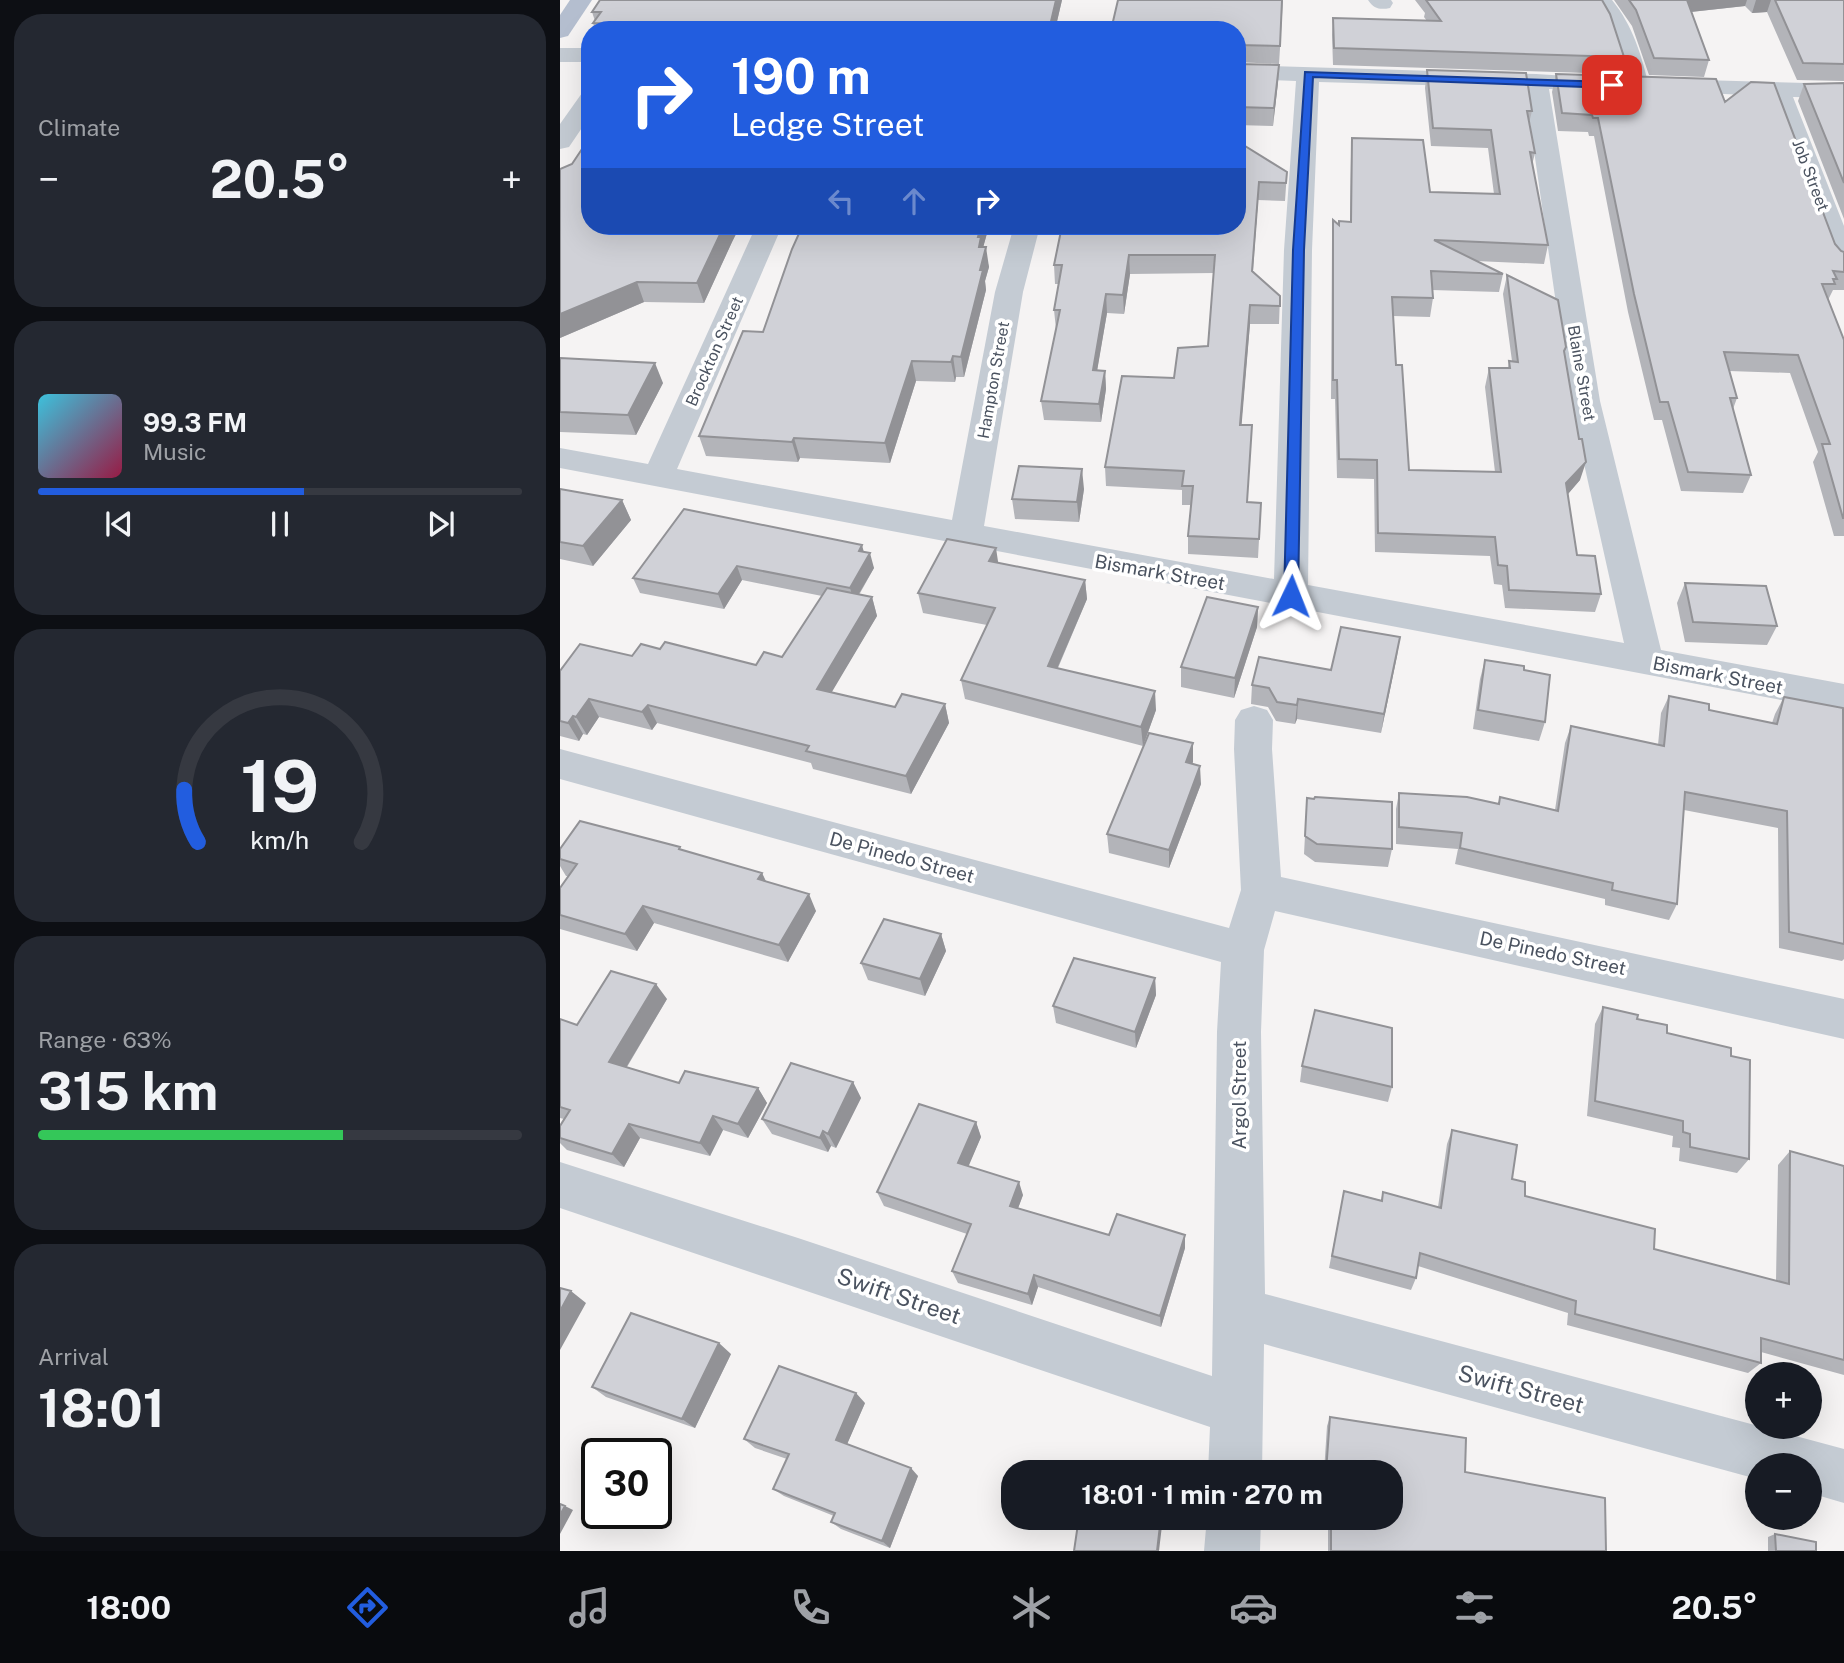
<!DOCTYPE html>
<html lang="en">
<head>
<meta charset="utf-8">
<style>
  :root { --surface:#171b24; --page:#242831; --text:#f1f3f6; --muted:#9ea1a6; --line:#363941; --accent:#225ddf }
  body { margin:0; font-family:"Public Sans",sans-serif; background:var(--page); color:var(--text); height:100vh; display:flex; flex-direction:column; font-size:26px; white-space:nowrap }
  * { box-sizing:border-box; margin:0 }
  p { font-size:23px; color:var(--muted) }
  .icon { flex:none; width:38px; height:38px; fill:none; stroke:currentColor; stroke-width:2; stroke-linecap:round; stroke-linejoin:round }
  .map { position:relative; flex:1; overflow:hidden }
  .sheet { display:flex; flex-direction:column; gap:14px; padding:14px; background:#0d0f14; width:560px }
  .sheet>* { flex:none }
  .hud { position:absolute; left:21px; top:21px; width:665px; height:214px; border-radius:28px; box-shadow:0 7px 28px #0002; background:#225ddf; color:#fff; overflow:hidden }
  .buttons { position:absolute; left:1185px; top:1362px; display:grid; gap:14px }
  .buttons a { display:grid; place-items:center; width:77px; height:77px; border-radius:50%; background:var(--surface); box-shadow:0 7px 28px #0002; font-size:35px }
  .speed { position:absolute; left:21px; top:1438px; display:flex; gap:14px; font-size:35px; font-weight:700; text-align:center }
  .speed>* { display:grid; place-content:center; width:91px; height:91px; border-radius:50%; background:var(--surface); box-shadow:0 7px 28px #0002; line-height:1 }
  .speed .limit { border:4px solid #111; border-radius:10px; background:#fff; color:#111 }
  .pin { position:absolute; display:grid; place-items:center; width:60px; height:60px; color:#fff; margin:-30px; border-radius:14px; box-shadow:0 4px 10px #0006 }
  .me { position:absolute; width:77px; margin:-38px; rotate:2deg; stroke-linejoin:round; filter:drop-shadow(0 0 5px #0008) }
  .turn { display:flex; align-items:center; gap:24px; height:147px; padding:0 35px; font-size:32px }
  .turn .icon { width:91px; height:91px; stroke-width:2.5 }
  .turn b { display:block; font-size:49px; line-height:60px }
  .lanes { display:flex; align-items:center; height:66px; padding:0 35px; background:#0003; justify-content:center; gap:35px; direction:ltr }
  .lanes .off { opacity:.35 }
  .big { font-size:52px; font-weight:700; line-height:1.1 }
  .sheet .tile { flex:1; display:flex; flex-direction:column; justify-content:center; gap:10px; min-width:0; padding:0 24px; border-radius:28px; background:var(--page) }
  .sheet .dial { align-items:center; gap:0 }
  .dial svg { height:182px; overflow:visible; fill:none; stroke:var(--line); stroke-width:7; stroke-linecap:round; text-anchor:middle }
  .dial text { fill:var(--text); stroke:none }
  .song { display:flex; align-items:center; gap:21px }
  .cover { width:84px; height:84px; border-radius:10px; background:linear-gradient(135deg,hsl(190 70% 55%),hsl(340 70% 35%)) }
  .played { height:7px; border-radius:4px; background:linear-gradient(90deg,var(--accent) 55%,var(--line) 55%) }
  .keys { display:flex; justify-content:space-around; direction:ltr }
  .heat { display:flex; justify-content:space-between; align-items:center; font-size:38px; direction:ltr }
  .charge { height:10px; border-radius:5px; background:linear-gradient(90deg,#34c759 63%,var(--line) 0) }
  .trip { position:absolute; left:441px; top:1460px; width:402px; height:70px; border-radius:28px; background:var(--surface); box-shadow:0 7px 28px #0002; font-weight:700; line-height:70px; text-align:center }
  .menu { display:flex; height:112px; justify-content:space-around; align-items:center; background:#090b0e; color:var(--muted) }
  .menu .icon { width:49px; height:49px }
  .menu .active { color:var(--accent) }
  .menu b { font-size:32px; color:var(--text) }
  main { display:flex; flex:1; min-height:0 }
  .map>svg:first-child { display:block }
</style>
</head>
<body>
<main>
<section class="sheet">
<div class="tile"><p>Climate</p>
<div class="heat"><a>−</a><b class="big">20.5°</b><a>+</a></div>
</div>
<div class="tile">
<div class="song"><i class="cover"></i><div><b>99.3 FM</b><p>Music</p></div></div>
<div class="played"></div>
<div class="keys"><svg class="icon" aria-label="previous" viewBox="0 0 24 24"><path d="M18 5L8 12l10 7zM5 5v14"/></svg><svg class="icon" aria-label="pause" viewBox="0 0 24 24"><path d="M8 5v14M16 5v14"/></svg><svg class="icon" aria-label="next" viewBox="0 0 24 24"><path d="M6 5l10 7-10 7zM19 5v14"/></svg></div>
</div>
<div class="tile dial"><svg viewBox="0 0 100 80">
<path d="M14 69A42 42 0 1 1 86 69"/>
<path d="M14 69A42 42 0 0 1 8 46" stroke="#225ddf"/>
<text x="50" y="56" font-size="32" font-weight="700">19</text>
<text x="50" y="72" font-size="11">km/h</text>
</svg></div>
<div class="tile"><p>Range · 63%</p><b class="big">315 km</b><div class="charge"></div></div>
<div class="tile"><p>Arrival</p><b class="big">18:01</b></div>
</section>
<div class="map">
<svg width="1284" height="1551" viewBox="0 0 1284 1551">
  <rect width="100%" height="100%" fill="#f5f3f3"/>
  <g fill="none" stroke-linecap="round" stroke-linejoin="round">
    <path fill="#c4cbd3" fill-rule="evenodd" d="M808 0H831L833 3 830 8C820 10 814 9 808 0Z
      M1030 0H1052C1073 26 1081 54 1089 86L1085 91H1069L1065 86 1049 30Z
      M0 48H30V62H0Z
      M677 65 976 74 1054 79 1058 84 1054 89 1046 91 989 89 1040 401 1101 650 1284 684V712L0 468V448L88 464 196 226H222L117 469 392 520 435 292 454 226H480L463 292 424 526 714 579 724 250 736 81 677 79ZM759 82 965 88 1010 401 1064 643 748 585 752 250Z
      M1106 79 1284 84V98L1233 97 1284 226V269L1274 267 1270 261 1209 96 1098 91 1094 86 1098 81Z
      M30 91V116L9 147 0 149V124L22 93Z
      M694 706 707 710 713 720 712 749 721 877 1284 999V1039L715 911 704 950 701 1032 705 1294 1284 1449V1503L1250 1493V1465H1197V1479L704 1344 702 1472H648L650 1427 0 1208V1162L238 1238 652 1376 657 1032 661 962 0 779V749L669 928 681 890 674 749 675 720 681 710Z
      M647 1517H701L700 1551H644Z"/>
    <path fill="#b4becf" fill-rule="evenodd" d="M10 0H32L8 36 0 38V15Z"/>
  </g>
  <path fill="#b3b4b9" d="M40 0H502L495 30H35L33 23 35 21 32 12Z
    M723 0 719 64 677 62V30Z
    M855 0H1042L1064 57 1059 74 773 65 772 35 773 18 867 21 864 17 865 13Z
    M1054 0H1284V81L1237 80 1207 12 1192 13 1185 6 1131 12 1149 60 1144 77 1089 75 1072 26Z
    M677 64 719 65 713 126 677 125Z
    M867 70 972 111 969 123 975 153 972 165 988 245 984 264 916 261 943 274 939 292 872 290 873 298 870 317 833 316 836 365 849 470 935 472 925 387 929 368H948L949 361H952L943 294 947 275 1006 347 1004 355 1020 480 1008 494 1017 555 1041 594 1035 612 945 608 942 585 934 584 930 556 815 552 814 479 777 478 775 399H771L772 239 773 220 779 225 790 222 791 156 792 138 870 192 934 194 928 148 871 146 865 88Z
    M996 74 1165 102 1281 251 1284 252V290H1273L1268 300 1284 340V536H1274L1253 462 1258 452 1230 373 1169 371 1177 398 1173 409 1191 475 1183 493 1121 491 1102 420H1094L1068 312 1034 136H1029L1028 132 998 131 992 92Z
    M1284 83V219L1238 101 1244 84Z
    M677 141 727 172 725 201 698 200 693 272 720 296 719 324H690L681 425 688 502 701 503 698 558 628 554V536L631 505H622V490L546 486 545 467 614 378 648 346 654 273 570 274 564 314 547 313 537 370 545 371 546 389 541 422 484 420 481 401 496 329 494 310 499 284H495L494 265Z
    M0 169 30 226H180L172 242 144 303 84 302 0 338Z
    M250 226H429L423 247 429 267 425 281 426 290 404 377H396L395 382 356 381 330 463 240 458 238 462 146 456 139 436 203 332Z
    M0 358 103 383 76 435 0 432Z
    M0 489 62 500 71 520 33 566 0 559Z
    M524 489 519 522 455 519 452 499Z
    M124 509 304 552 314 568 299 595 312 597 317 616 271 692 335 707 385 704 389 723 351 794 253 769 251 763 97 723 92 730 39 717 27 735 23 734 19 741 0 736V671L100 649 196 665 222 657 262 596 182 580 164 609 80 593 73 578Z
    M438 563 525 580 527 599 498 668 596 710 583 746 405 699 401 680 427 625 363 613 358 593Z
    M1125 583 1217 626 1207 645 1125 642 1117 603Z
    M698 607 697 627 674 698 621 687V667Z
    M840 637 821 733 737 719 735 724 716 721 708 707 691 704 692 685 771 670Z
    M925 660 964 670 985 722 979 741 913 729 920 679Z
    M1109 696 1149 710 1212 723 1215 714 1224 697 1284 726V959L1282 961 1219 948 1218 828 1124 810 1117 904 1109 920 1045 905V899L895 864 898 849 836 844V809L839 793 938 804 940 797 995 810 1005 743 1011 726 1098 745 1101 713Z
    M633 743 632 764 641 784 609 868 549 853 547 834Z
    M747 798 832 849 828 867 755 862 744 854Z
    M0 849 122 850 202 873 206 881 256 911 228 962 94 923 77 951 0 929V888L8 876H6L0 866Z
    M381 934 386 951 365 996 308 980 301 963Z
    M595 978 596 995 576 1048 496 1023 493 1006Z
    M107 999 67 1067 119 1083 198 1088 207 1103 188 1138 163 1130 150 1156 80 1138 64 1167 7 1150 0 1143V1126L4 1119 0 1118V1019L17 1025Z
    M1043 1007 1077 1019 1107 1033 1171 1056 1189 1159 1177 1173 1119 1161 1120 1148 1112 1147 1113 1136 1027 1116 1035 1024Z
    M742 1066 832 1087 828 1102 740 1082Z
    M293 1082 301 1098 276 1148 271 1146 268 1152 212 1134 202 1119Z
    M416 1122 421 1137 408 1166 463 1195 458 1208 549 1235H625V1248L601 1327 478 1287 472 1305 398 1283 392 1271 407 1234 324 1206 317 1192Z
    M892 1130 952 1179 965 1196 1094 1249 1216 1281 1218 1165 1230 1151 1284 1166V1375L1201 1352V1363L1188 1373 1007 1325 1008 1313 858 1266 856 1278 851 1290 769 1268 784 1191 821 1200 823 1192 878 1207 887 1144Z
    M171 1354 135 1428 46 1397 32 1387Z
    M305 1403 287 1444 358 1476 330 1548 281 1529 271 1522 274 1516 224 1496 213 1489 227 1459 195 1448 184 1439Z
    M770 1417 905 1472 1046 1551H768V1517H831V1472H764L767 1426Z
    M1215 1534 1256 1551H1208V1537Z"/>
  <path fill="#929296" d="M496 0H502L495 30H489Z
    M1124 0H1187L1185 6 1121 13Z
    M1196 0H1211L1207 12 1192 13Z
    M719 65 718 83 713 126 714 108Z
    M699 182 698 200 691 290 692 271Z
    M164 226H180L172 242 144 303 137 283Z
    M421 226H429L423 248 426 247 429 267 425 281 426 290 404 377 401 357 418 237Z
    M569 255 570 274 564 314 563 295Z
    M77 282 84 302 0 338V314Z
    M546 294 547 313 534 389 533 370Z
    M690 305V324L680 444V425Z
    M393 356 396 377 395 382 391 362Z
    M352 361 356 381 330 463 325 443Z
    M95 363 103 383 76 435 68 415Z
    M545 371 546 389 541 422 539 404Z
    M234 438 240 458 238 462 232 442Z
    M1026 462 1020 480 1001 502 1006 483Z
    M522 469 524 489 519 522 517 502Z
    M62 500 71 520 33 566 23 546Z
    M302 545 306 560 310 553 314 568 294 602 290 588 299 551Z
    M436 548 439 568 429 561Z
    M177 566 182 580 164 609 158 594Z
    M525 580 527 599 490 685 488 666Z
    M312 597 317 616 263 707 257 689Z
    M698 607 697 627 674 698 675 678Z
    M840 637 837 656 821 733 824 714Z
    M595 691 596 710 583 746 581 727Z
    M29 699 39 717 27 735 16 717Z
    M738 699 737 719 735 724 737 705Z
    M385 704 389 723 351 794 346 776Z
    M88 705 97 723 92 730 82 712Z
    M13 716 23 734 19 741 8 723Z
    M633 743V762L626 781V762Z
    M640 766 641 784 609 868V850Z
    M202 873 210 891 198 879Z
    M249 894 256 911 228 962 219 945Z
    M83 906 94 923 77 951 65 934Z
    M381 934 386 951 365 996 360 979Z
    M595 978 596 995 576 1048 575 1032Z
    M96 984 107 999 61 1076 49 1062Z
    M293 1082 301 1098 276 1148 268 1134Z
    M198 1088 207 1103 188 1138 178 1124Z
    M153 1116 163 1130 150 1156 140 1143Z
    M416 1122 421 1137 404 1177 398 1163Z
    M69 1124 80 1138 64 1167 52 1154Z
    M263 1131 271 1146 268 1152 260 1138Z
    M459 1182 463 1195 454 1219 450 1206Z
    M625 1235V1248L601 1327 600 1316Z
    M474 1275 478 1287 472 1305 468 1294Z
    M11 1291 26 1303 0 1350V1311Z
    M159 1343 171 1354 135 1428 122 1419Z
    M296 1393 305 1403 285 1449 276 1440Z
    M351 1468 358 1476 330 1548 322 1541Z
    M5 1506 13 1510 0 1534V1515Z
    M601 1517H603L599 1551H597Z"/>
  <path fill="#d0d1d7" stroke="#929296" stroke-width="2" d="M40 0H496L489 30H86L89 25 33 23 41 12H32Z
    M558 0H722L720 46 677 45V30H551Z
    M866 0H1042L1050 14 1064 57 774 48 773 18 881 21Z
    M1069 0H1127L1149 60 1094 58 1076 10Z
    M1215 0H1284V64L1243 63Z
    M677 64 719 65 714 108 677 107Z
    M867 70 966 73 972 111H967L975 153 970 152 988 245 874 240 943 274 871 271 873 298 832 297 836 365H842L849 470 941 472 929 368H950L949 361 958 362 947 275 998 300 1006 347 1004 351 1019 439H1022L1026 462 1006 483 1017 555 1035 556 1041 594 949 590 947 566 938 565 935 537 818 533 817 460 779 459 777 380H773V220L779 225V221L791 222 792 138 863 140 870 192 940 194 931 130 873 128Z
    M996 74 1156 79 1165 102 1191 82 1214 83 1275 244 1281 251 1284 252V272L1273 271 1277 279H1273L1275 284H1262L1284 340V518H1283L1262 444H1270L1238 355 1164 352 1177 398H1170L1191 475 1128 472 1108 402H1100L1074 294 1038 118H1033L1032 115 1002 113Z
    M1284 83V183L1244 84Z
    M30 137V226H164L137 283 77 282 0 314V169L12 164Z
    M677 141 727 172 726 183 699 182 692 271 720 296V306L690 305 680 425H692L687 502 701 503 699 539 628 536 633 486H622L624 471 545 467 562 376 614 378 618 348 648 346 655 255H569L563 295 546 294 533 370 545 371 539 404 481 401 500 310H494L502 265H494L502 226H677Z
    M250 226H421L418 237H421L419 247H426L420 270H423L401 357 393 356 391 362 352 361 325 443 234 438 232 442 139 436 183 331 203 332 232 249 241 229 249 230Z
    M0 358 95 363 68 415 0 412Z
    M459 466 522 469 517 502 452 499Z
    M0 489 62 500 23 546 0 542Z
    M124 509 302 545 299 551 310 553 290 588 177 566 158 594 73 578Z
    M387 539 436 548 429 561 525 580 488 666 595 691 581 727 401 680 435 608 358 593Z
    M1125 583 1206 586 1217 626 1133 622Z
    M267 588 312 597 257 689 335 707 342 694 385 704 346 776 246 751 249 746 88 705 82 712 29 699 16 717 13 716 8 723 0 721V671L20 644 72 656 81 644 100 649 105 642 196 665 204 652 222 657Z
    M647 597 698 607 675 678 621 667Z
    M781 627 840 637 824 714 738 699 737 705 717 702 709 688 692 685 699 657 771 670Z
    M925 660 964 666V670L990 675 985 722 918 710Z
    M1109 696 1149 704V710L1217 724 1224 697 1283 708 1284 944 1229 932 1227 811 1125 792 1117 904 1052 890 1053 883 900 848 902 833 839 827V793L907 797 939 804 940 797 998 811 1011 726 1104 746Z
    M589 733 633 743 626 762 640 766 609 850 547 834Z
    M755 797 832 802V849L757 844 745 836 747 798 754 799Z
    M20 821 120 847 119 849 202 873 198 879 249 894 219 945 83 906 65 934 0 915V888L17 864 0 859V849Z
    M324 919 381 934 360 979 301 963Z
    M514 958 595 978 575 1032 493 1006Z
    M51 971 96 984 49 1062 119 1083 125 1071 198 1088 178 1124 153 1116 140 1143 69 1124 52 1154 0 1138V1126L10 1110 0 1107V1019L17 1025Z
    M1043 1007 1078 1015 1077 1019 1107 1025V1033L1171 1048V1056L1190 1060 1189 1159 1130 1147V1134L1123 1132V1121L1035 1101Z
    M755 1010 832 1028V1087L742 1066Z
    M231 1063 293 1082 268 1134 263 1131 260 1138 202 1119Z
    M359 1104 416 1122 398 1163 459 1182 450 1206 549 1235 557 1214 625 1235 600 1316 474 1275 468 1294 392 1271 411 1224 317 1192Z
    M892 1130 957 1145 952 1179 965 1182V1196L1095 1229 1094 1249 1229 1284 1230 1151 1284 1166V1360L1201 1338V1363L1015 1314 1016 1301 860 1253 856 1278 772 1256 784 1191 822 1201 823 1192 881 1208Z
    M0 1288 11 1291 0 1311Z
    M71 1313 159 1343 122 1419 32 1387Z
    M219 1366 296 1393 276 1440 351 1468 322 1541 271 1522 275 1513 213 1489 229 1454 184 1439Z
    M770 1417 906 1438 905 1472 1045 1498 1046 1551H771V1517H831V1472H766Z
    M527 1466 569 1472H526Z
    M0 1504 5 1506 0 1515Z
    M519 1517H601L597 1551H514Z
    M1215 1534 1256 1542V1551H1216Z"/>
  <path fill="#225ddf" stroke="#163c91" stroke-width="2" d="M745 72 1052 82 1057 85 1052 88 753 77 744 250 738 596 731 601 724 596 733 250Z"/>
  <g text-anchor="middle" stroke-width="7" stroke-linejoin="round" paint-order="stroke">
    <g font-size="16" fill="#4b5360" stroke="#fff">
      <text transform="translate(1251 175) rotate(69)" y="6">Job Street</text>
      <text transform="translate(154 351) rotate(-66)" y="6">Brockton Street</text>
      <text transform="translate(1022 373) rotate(80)" y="6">Blaine Street</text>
      <text transform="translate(433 380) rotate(-80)" y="6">Hampton Street</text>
    </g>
    <g font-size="19" fill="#4b5360" stroke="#fff">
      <text transform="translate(600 572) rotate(10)" y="7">Bismark Street</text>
      <text transform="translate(1158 675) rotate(11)" y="7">Bismark Street</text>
      <text transform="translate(342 857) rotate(15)" y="7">De Pinedo Street</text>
      <text transform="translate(993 953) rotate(12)" y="7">De Pinedo Street</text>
      <text transform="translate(679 1095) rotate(-90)" y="7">Argol Street</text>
    </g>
    <g font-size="23" fill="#4b5360" stroke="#fff">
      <text transform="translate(339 1296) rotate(19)" y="8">Swift Street</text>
      <text transform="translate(961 1389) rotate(15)" y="8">Swift Street</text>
    </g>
  </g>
</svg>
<div class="buttons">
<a>+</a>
<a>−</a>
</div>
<div class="speed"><div class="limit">30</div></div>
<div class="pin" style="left:1052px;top:85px;background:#d93025"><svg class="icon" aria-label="arrive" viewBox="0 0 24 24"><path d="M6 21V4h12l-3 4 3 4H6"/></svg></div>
<svg class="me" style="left:731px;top:596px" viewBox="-20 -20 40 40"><path d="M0-17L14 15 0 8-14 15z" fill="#225ddf" stroke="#fff" stroke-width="4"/></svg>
<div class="trip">18:01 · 1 min · 270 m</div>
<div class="hud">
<div class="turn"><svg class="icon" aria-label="right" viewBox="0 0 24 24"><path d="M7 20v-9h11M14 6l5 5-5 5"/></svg><div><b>190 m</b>Ledge Street</div></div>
<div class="lanes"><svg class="icon off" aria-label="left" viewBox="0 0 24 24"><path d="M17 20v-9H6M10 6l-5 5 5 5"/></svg><svg class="icon off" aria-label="ahead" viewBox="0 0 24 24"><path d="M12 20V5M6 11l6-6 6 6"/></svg><svg class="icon" aria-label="right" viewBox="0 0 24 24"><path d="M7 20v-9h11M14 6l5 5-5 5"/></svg></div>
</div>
</div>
</main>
<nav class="menu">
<b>18:00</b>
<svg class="icon active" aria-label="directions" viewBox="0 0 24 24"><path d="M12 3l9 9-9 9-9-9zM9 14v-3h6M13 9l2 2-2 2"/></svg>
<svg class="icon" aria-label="music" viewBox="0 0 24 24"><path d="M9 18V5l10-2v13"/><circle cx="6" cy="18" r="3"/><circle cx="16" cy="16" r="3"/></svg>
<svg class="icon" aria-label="phone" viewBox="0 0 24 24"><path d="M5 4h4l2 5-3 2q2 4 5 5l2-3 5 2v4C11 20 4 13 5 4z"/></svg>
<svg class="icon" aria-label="climate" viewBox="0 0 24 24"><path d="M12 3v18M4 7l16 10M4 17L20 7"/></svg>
<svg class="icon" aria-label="car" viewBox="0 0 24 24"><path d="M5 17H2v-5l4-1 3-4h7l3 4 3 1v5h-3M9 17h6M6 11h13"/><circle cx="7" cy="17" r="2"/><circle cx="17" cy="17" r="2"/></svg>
<svg class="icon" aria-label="filters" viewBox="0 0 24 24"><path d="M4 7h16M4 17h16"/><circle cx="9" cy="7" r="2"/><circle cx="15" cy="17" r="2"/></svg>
<b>20.5°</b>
</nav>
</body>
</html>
